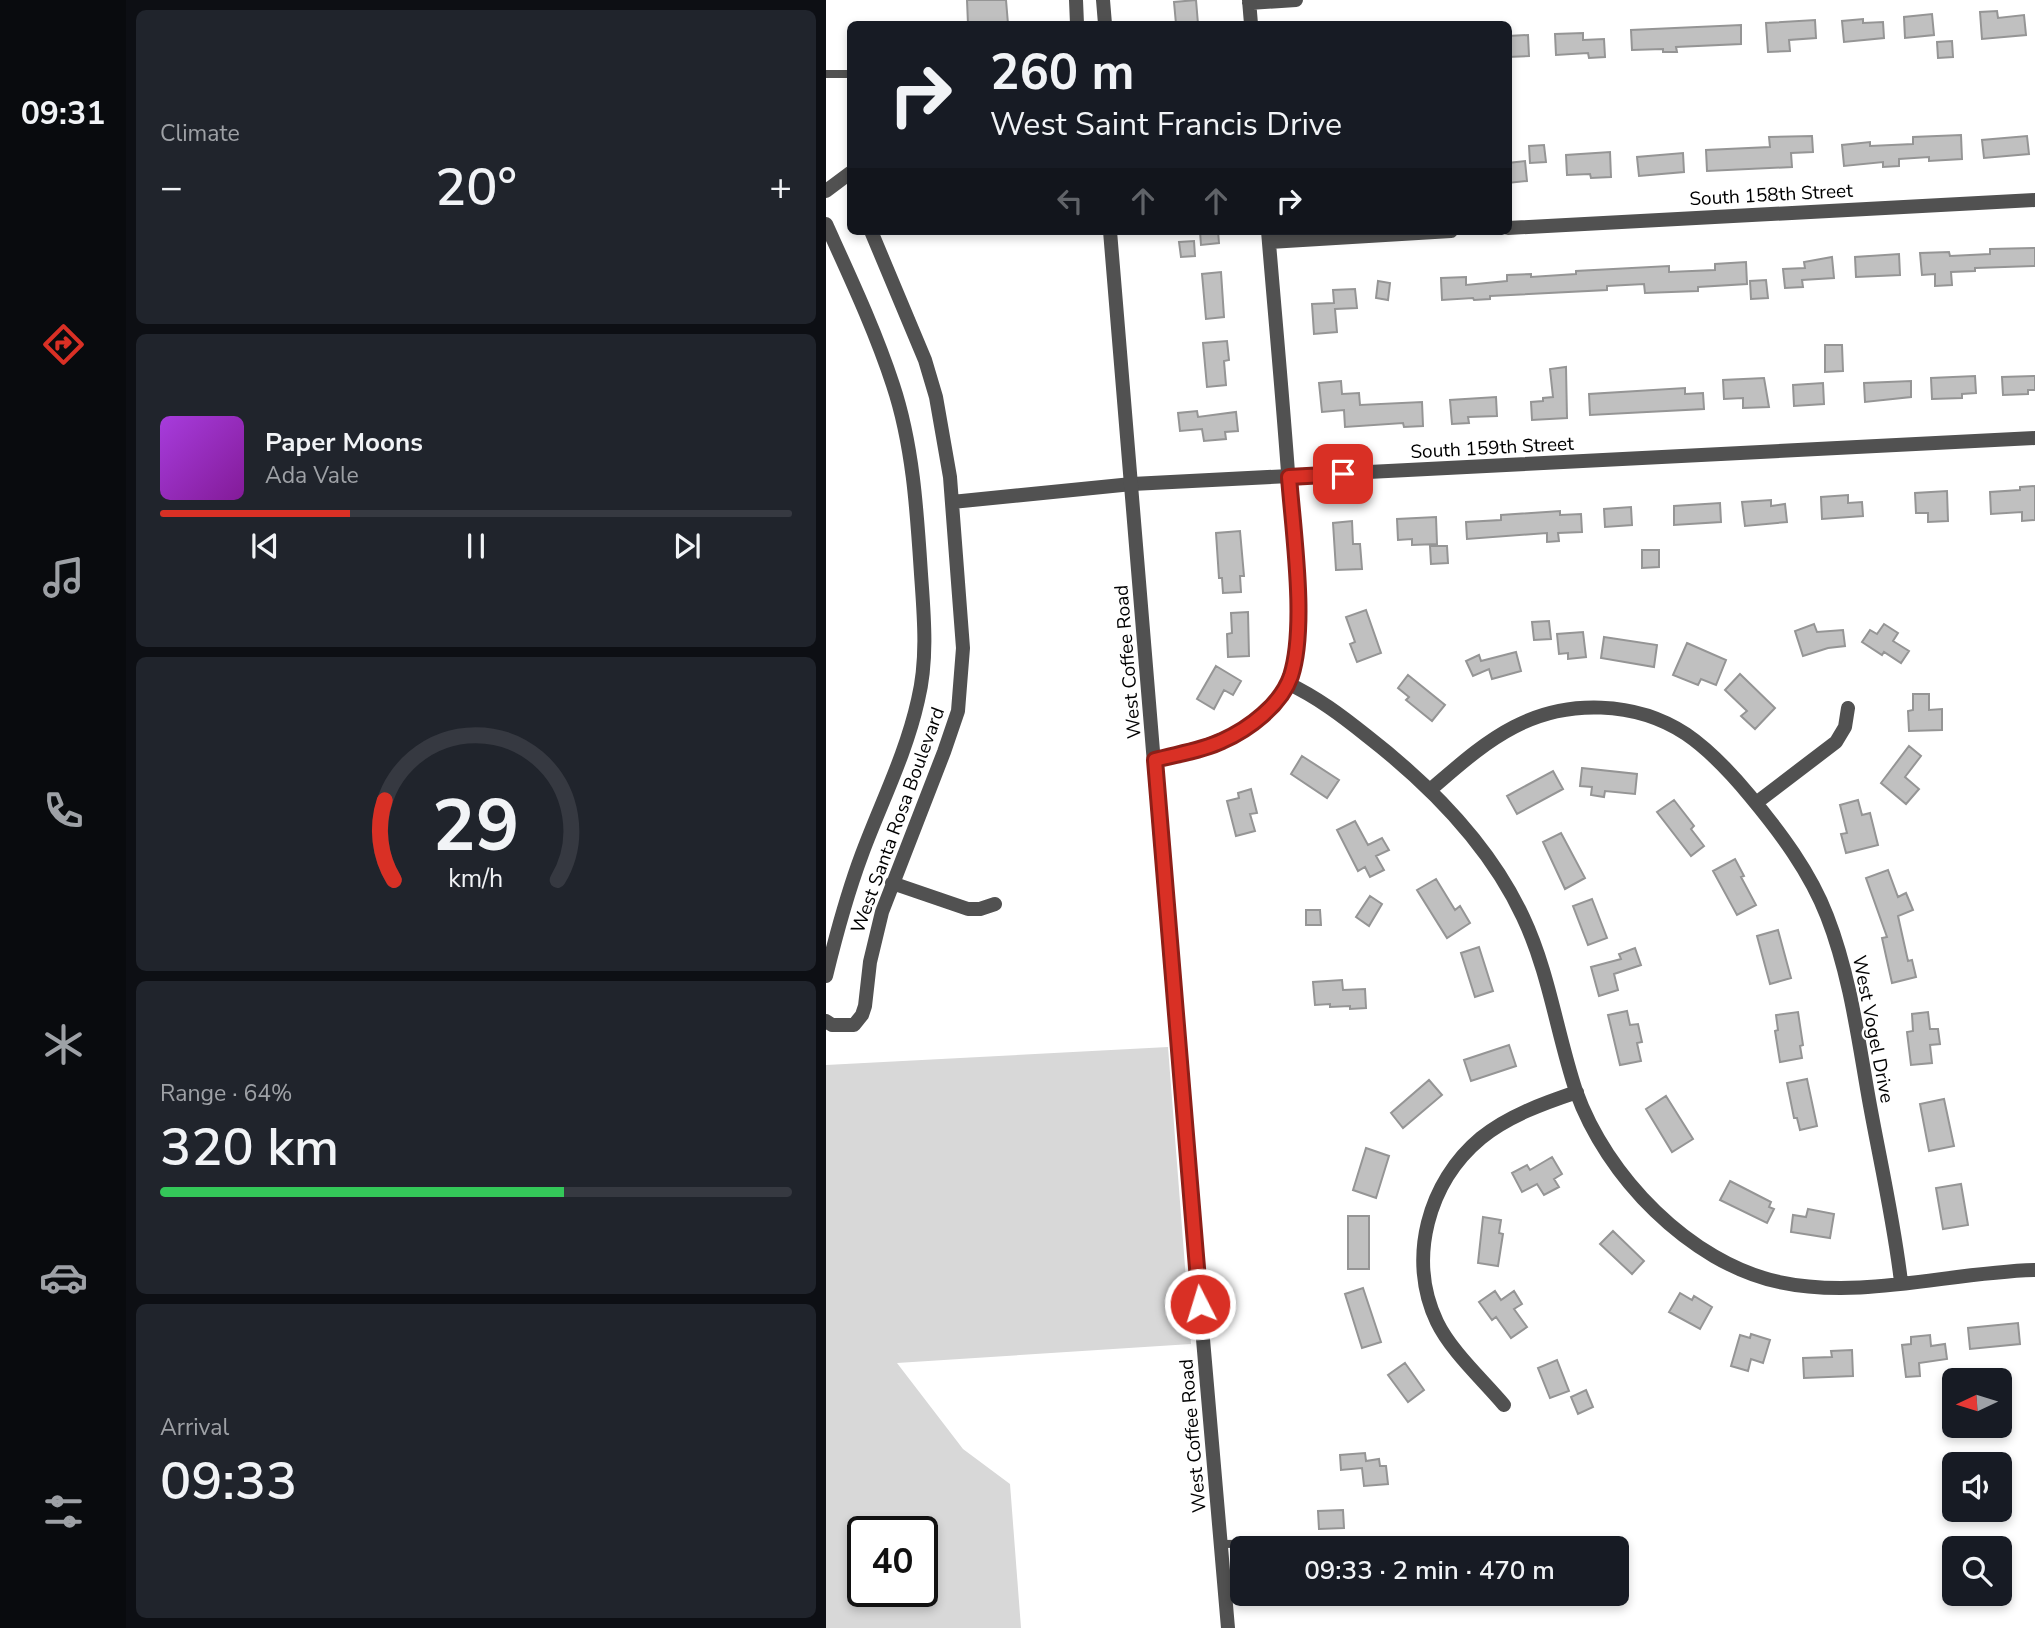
<!DOCTYPE html>
<html lang="en">
<head>
<meta charset="utf-8">
<style>
  :root { --surface:#171b24; --page:#20242c; --text:#f1f3f6; --muted:#9ea1a6; --line:#363941; --accent:#d93025 }
  body { margin:0; font-family:"Nunito Sans",sans-serif; background:var(--page); color:var(--text); height:100vh; display:flex; flex-direction:column; font-size:26px; white-space:nowrap }
  * { box-sizing:border-box; margin:0 }
  p { font-size:23px; color:var(--muted) }
  .icon { flex:none; width:38px; height:38px; fill:none; stroke:currentColor; stroke-width:2; stroke-linecap:round; stroke-linejoin:round }
  .map { position:relative; flex:1; overflow:hidden }
  .sheet { display:flex; flex-direction:column; gap:10px; padding:10px; background:#0d0f14; width:700px }
  .sheet>* { flex:none }
  .hud { position:absolute; left:21px; top:21px; width:665px; height:214px; border-radius:10px; box-shadow:0 4px 10px #0003; background:#171b24; color:var(--text); overflow:hidden }
  .needle { width:46px; rotate:266deg }
  .fabs { position:absolute; left:1116px; top:1368px; display:grid; gap:14px }
  .fabs a { display:grid; place-items:center; width:70px; height:70px; border-radius:10px; background:var(--surface); box-shadow:0 4px 10px #0003; font-size:35px }
  .speed { position:absolute; left:21px; top:1516px; display:flex; gap:14px; font-size:35px; font-weight:700; text-align:center }
  .speed>* { display:grid; place-content:center; width:91px; height:91px; border-radius:50%; background:var(--surface); box-shadow:0 4px 10px #0003; line-height:1 }
  .speed .limit { border:4px solid #111; border-radius:10px; background:#fff; color:#111 }
  .pin { position:absolute; display:grid; place-items:center; width:60px; height:60px; color:#fff; margin:-30px; border-radius:14px; box-shadow:0 4px 10px #0006 }
  .me { position:absolute; width:77px; margin:-38px; rotate:355deg; stroke-linejoin:round; filter:drop-shadow(0 0 5px #0008) }
  .turn { display:flex; align-items:center; gap:24px; height:147px; padding:0 28px; font-size:32px }
  .turn .icon { width:91px; height:91px; stroke-width:2.5 }
  .turn b { display:block; font-size:49px; line-height:60px }
  .lanes { display:flex; align-items:center; height:66px; padding:0 28px; background:#0003; justify-content:center; gap:35px; direction:ltr }
  .lanes .off { opacity:.35 }
  .big { font-size:52px; font-weight:600; line-height:1.1 }
  .sheet .card { flex:1; display:flex; flex-direction:column; justify-content:center; gap:10px; min-width:0; padding:0 24px; border-radius:10px; background:var(--page) }
  .sheet .dial { align-items:center; gap:0 }
  .dial svg { height:182px; overflow:visible; fill:none; stroke:var(--line); stroke-width:7; stroke-linecap:round; text-anchor:middle }
  .dial text { fill:var(--text); stroke:none }
  .song { display:flex; align-items:center; gap:21px }
  .cover { width:84px; height:84px; border-radius:10px; background:linear-gradient(135deg,hsl(280 70% 55%),hsl(290 70% 35%)) }
  .played { height:7px; border-radius:4px; background:linear-gradient(90deg,var(--accent) 30%,var(--line) 30%) }
  .keys { display:flex; justify-content:space-around; direction:ltr }
  .heat { display:flex; justify-content:space-between; align-items:center; font-size:38px; direction:ltr }
  .charge { height:10px; border-radius:5px; background:linear-gradient(90deg,#34c759 64%,var(--line) 0) }
  .trip { position:absolute; left:404px; top:1536px; width:399px; height:70px; border-radius:10px; background:var(--surface); box-shadow:0 4px 10px #0003; font-weight:600; line-height:70px; text-align:center }
  main { display:flex; flex:1; min-height:0 }
  .dock { display:flex; flex-direction:column; width:126px; justify-content:space-around; align-items:center; background:#090b0e; color:var(--muted) }
  .dock .icon { width:49px; height:49px }
  .dock .selected { color:var(--accent) }
  .dock b { font-size:32px; color:var(--text) }
  .map>svg:first-child { display:block }
</style>
</head>
<body>
<main>
<nav class="dock">
<b>09:31</b>
<svg class="icon selected" aria-label="directions" viewBox="0 0 24 24"><path d="M12 3l9 9-9 9-9-9zM9 14v-3h6M13 9l2 2-2 2"/></svg>
<svg class="icon" aria-label="music" viewBox="0 0 24 24"><path d="M9 18V5l10-2v13"/><circle cx="6" cy="18" r="3"/><circle cx="16" cy="16" r="3"/></svg>
<svg class="icon" aria-label="phone" viewBox="0 0 24 24"><path d="M5 4h4l2 5-3 2q2 4 5 5l2-3 5 2v4C11 20 4 13 5 4z"/></svg>
<svg class="icon" aria-label="climate" viewBox="0 0 24 24"><path d="M12 3v18M4 7l16 10M4 17L20 7"/></svg>
<svg class="icon" aria-label="car" viewBox="0 0 24 24"><path d="M5 17H2v-5l4-1 3-4h7l3 4 3 1v5h-3M9 17h6M6 11h13"/><circle cx="7" cy="17" r="2"/><circle cx="17" cy="17" r="2"/></svg>
<svg class="icon" aria-label="filters" viewBox="0 0 24 24"><path d="M4 7h16M4 17h16"/><circle cx="9" cy="7" r="2"/><circle cx="15" cy="17" r="2"/></svg>
</nav>
<section class="sheet">
<div class="card"><p>Climate</p>
<div class="heat"><a>−</a><b class="big">20°</b><a>+</a></div>
</div>
<div class="card">
<div class="song"><i class="cover"></i><div><b>Paper Moons</b><p>Ada Vale</p></div></div>
<div class="played"></div>
<div class="keys"><svg class="icon" aria-label="previous" viewBox="0 0 24 24"><path d="M18 5L8 12l10 7zM5 5v14"/></svg><svg class="icon" aria-label="pause" viewBox="0 0 24 24"><path d="M8 5v14M16 5v14"/></svg><svg class="icon" aria-label="next" viewBox="0 0 24 24"><path d="M6 5l10 7-10 7zM19 5v14"/></svg></div>
</div>
<div class="card dial"><svg viewBox="0 0 100 80">
<path d="M14 69A42 42 0 1 1 86 69"/>
<path d="M14 69A42 42 0 0 1 10 34" stroke="#d93025"/>
<text x="50" y="56" font-size="32" font-weight="700">29</text>
<text x="50" y="72" font-size="11">km/h</text>
</svg></div>
<div class="card"><p>Range · 64%</p><b class="big">320 km</b><div class="charge"></div></div>
<div class="card"><p>Arrival</p><b class="big">09:33</b></div>
</section>
<div class="map">
<svg width="1209" height="1628" viewBox="0 0 1209 1628">
  <rect width="100%" height="100%" fill="#fff"/>
  <path fill="#d8d8d8" fill-rule="evenodd" d="M342 1047 365 1344 71 1363 137 1449 184 1484 195 1628H0V1065ZM37 1531H96V1591H37Z"/>
  <path fill="#c0c0c0" stroke="#959595" stroke-width="2" d="M141 0H180L182 24H142Z
    M370 0 372 24H350L348 2Z
    M1171 11 1172 18 1198 15 1200 35 1156 39 1154 12Z
    M1106 14 1108 35 1079 38 1078 17Z
    M1037 19V23L1057 22 1058 38 1018 42 1016 21Z
    M989 20 990 38 963 40 964 51 942 52 940 23Z
    M915 25V44L850 47 851 52H837V49L806 50 805 30Z
    M757 33V40L778 39 779 57 763 58 762 53 730 55 729 34Z
    M702 35 703 56 682 57V36Z
    M1126 41 1127 57 1112 58 1111 42Z
    M1135 135 1136 159 1103 161V157L1073 159V166L1057 167V162L1018 166 1016 145 1044 142V146L1087 144V137Z
    M986 136 987 152 965 153 966 167 881 171 880 150 944 147 943 137Z
    M1201 136 1203 154 1158 158 1156 140Z
    M718 145 720 162 704 163 703 146Z
    M784 152 785 177 765 178 764 174 741 175 740 155Z
    M857 153 858 172 813 176 811 157Z
    M699 161 701 181 682 183V163Z
    M374 231H392L393 243 375 245Z
    M368 241 369 256 355 257 353 242Z
    M1209 248V266L1149 268V271L1125 272 1126 285 1109 286V274L1096 275 1094 253 1123 252 1124 256 1164 254V249Z
    M1073 254 1074 275 1030 277 1029 257Z
    M1006 257 1008 278 976 280 977 287 959 288 957 269 979 268 978 262Z
    M920 262 921 284 872 287V291L819 293 818 284 781 286V290L664 296V299L648 300 647 298 616 300 615 278 640 277V285L681 281V275L705 274V277L750 274V271L843 266V272L889 270V264Z
    M395 272 398 317 380 319 376 274Z
    M940 280 942 298 925 299 924 281Z
    M552 281 564 283 562 300 550 298Z
    M529 289 531 308 509 309 511 332 488 334 486 304 508 303 507 290Z
    M401 341 403 360 398 361 400 385 381 387 377 343Z
    M999 345H1016L1017 371 999 372Z
    M740 367 741 418 706 420 705 402 717 401V398L727 397 724 369Z
    M1149 376 1150 393 1136 394V398L1106 399 1105 378Z
    M1209 376V390H1202V394L1177 395 1176 377Z
    M938 378 943 407 917 408V398L898 399 897 380Z
    M515 381 516 394 533 393 534 405 596 402 597 426 578 427 577 423 519 427 518 410 496 412 493 383Z
    M1085 381V397L1039 402 1038 383Z
    M997 383 998 404 968 406 967 385Z
    M859 388V394L877 393 878 409 764 415 763 394Z
    M670 397 671 416 642 417 643 423 626 424 624 400Z
    M371 411 372 417 410 412 412 431 399 432 400 439 378 441 376 429 354 431 352 413Z
    M1209 486V520L1196 521V512L1165 514 1164 492 1194 490V487Z
    M1121 491 1122 521 1102 522V513H1090L1089 493Z
    M1022 495V503L1036 502 1037 516 996 519 995 497Z
    M945 500V506L959 504 961 522 919 526 916 502Z
    M894 503 895 522 848 525V506Z
    M805 507 806 525 779 527 778 509Z
    M734 511V515L755 514 756 532 732 533 733 541 721 542V533L641 539 640 522 675 520V515Z
    M610 517 611 544 586 545V539L572 540 571 519Z
    M526 521 527 544H534L536 569 510 570 507 523Z
    M414 531 418 576H414L415 592 397 593 396 578H393L390 533Z
    M604 546H621L622 563 605 564Z
    M816 550H833V567L816 568Z
    M540 610 555 653 531 662 524 644 529 642 520 617Z
    M422 612 423 656 402 657 401 634 406 633 405 613Z
    M723 621 725 639 708 640 706 622Z
    M988 624 991 632 1017 630 1019 646 1002 648 977 656 969 631Z
    M1058 624 1072 633 1067 641 1083 651 1075 663 1058 652 1056 655 1036 642 1044 630 1051 634Z
    M757 632 760 657 742 659V653L733 654 731 634Z
    M778 637 831 645 828 667 775 658Z
    M861 643 900 660 890 685 875 679 872 685 847 675Z
    M690 652 695 671 666 679 663 669 647 676 640 661 653 655 655 661Z
    M390 666 415 681 407 695 398 690 388 709 371 699Z
    M914 674 949 708 929 729 915 716 921 711 899 690Z
    M582 675 619 705 606 721 580 700 583 697 572 688Z
    M1087 694H1103V710L1116 709V730L1083 731 1082 711 1087 710Z
    M1083 746 1095 756 1079 777 1093 789 1080 804 1055 783Z
    M476 756 513 780 501 798 465 774Z
    M756 768 811 774 809 794 779 791 778 797 765 795 766 787 754 786Z
    M727 771 737 789 691 814 681 796Z
    M425 789 431 813 424 814 429 831 410 836 401 801 413 798 412 793Z
    M848 800 868 826 865 829 878 846 865 856 831 812Z
    M1032 800 1036 815 1044 813 1052 845 1020 853 1015 834 1021 833 1014 805Z
    M529 821 542 845 556 838 563 850 550 856 558 870 544 877 539 867 532 871 511 830Z
    M735 833 759 878 739 889 717 842Z
    M909 859 918 876 915 877 930 905 911 915 887 871Z
    M1062 870 1072 897 1080 893 1087 910 1072 916 1082 961 1086 960 1090 977 1066 983 1056 938 1061 937 1040 878Z
    M610 879 629 910 634 906 644 923 621 938 591 890Z
    M544 896 556 904 543 926 530 917Z
    M766 899 781 938 762 945 747 906Z
    M480 910H494L495 925H480Z
    M952 930 965 978 944 984 931 936Z
    M653 947 667 991 649 997 635 953Z
    M809 948 815 965 788 974 792 990 773 996 765 967 795 959 793 954Z
    M516 980 517 990 539 989 540 1008 524 1009V1006L504 1007V1004L489 1005 487 982Z
    M801 1011 804 1025 812 1024 816 1042 811 1043 815 1061 794 1065 782 1015Z
    M972 1012 977 1045 974 1046 976 1058 954 1062 949 1031 952 1030 950 1015Z
    M1102 1012 1104 1029H1112L1114 1044 1104 1045 1106 1063 1085 1065 1081 1032 1087 1031 1086 1014Z
    M683 1045 690 1066 645 1081 638 1060Z
    M981 1079 991 1126 974 1130 971 1118H968L961 1083Z
    M603 1080 616 1095 577 1128 565 1113Z
    M840 1096 867 1139 846 1152 820 1109Z
    M1118 1099 1128 1146 1103 1151 1094 1104Z
    M540 1148 563 1156 550 1198 527 1190Z
    M726 1157 736 1174 728 1179 733 1187 718 1195 711 1184 696 1192 686 1173 701 1165 704 1170Z
    M904 1181 945 1202 943 1207 948 1209 941 1223 894 1200Z
    M1135 1184 1142 1225 1117 1229 1110 1188Z
    M982 1209 1008 1214 1004 1238 965 1232 967 1215 980 1217Z
    M522 1216H543V1269H522Z
    M657 1217 675 1220 673 1233 677 1234 672 1266 652 1263Z
    M787 1231 818 1261 806 1274 774 1244Z
    M537 1288 555 1342 536 1348 519 1294Z
    M669 1291 675 1300 688 1291 696 1304 688 1309 701 1327 685 1338 670 1317 666 1320 653 1302Z
    M854 1293 866 1300 868 1296 886 1307 874 1329 843 1312Z
    M1192 1323 1194 1344 1144 1349 1142 1328Z
    M925 1334 944 1340 937 1363 925 1359 922 1371 905 1366 914 1335 924 1338Z
    M1104 1335 1105 1346 1119 1344 1121 1359 1093 1363 1094 1376 1080 1377 1076 1345 1085 1344V1337Z
    M1026 1350 1027 1376 978 1378 977 1358 1006 1357 1005 1351Z
    M731 1360 743 1391 724 1398 712 1368Z
    M579 1363 598 1390 582 1402 562 1375Z
    M760 1390 767 1407 752 1414 745 1397Z
    M539 1453 540 1461 553 1459 554 1466H560L562 1484 538 1486 536 1468 515 1470 514 1455Z
    M517 1510 518 1528 493 1529 492 1511Z"/>
  <g fill="none" stroke-linecap="round" stroke-linejoin="round">
    <path stroke="#515151" stroke-width="8" d="M0 74H24
      M395 1544 481 1543 538 1548"/>
    <path stroke="#515151" stroke-width="14" d="M423 0 425 24
      M423 3 470 0
      M0 191 24 173
      M0 224C24 277 49 330 67 385 87 445 91 512 95 574 98 616 102 659 92 700 80 754 55 803 36 854 21 894 10 935 0 976
      M682 228 1209 200
      M443 242 625 231
      M126 502 306 484 1209 438
      M461 683C491 697 516 716 541 736 604 785 663 844 697 917 723 972 731 1034 750 1091 780 1176 864 1263 953 1282 1037 1300 1124 1272 1209 1270
      M329 760C381 747 435 733 462 682 481 644 467 531 463 486 457 401 449 316 442 231
      M604 790C631 767 657 743 688 727 741 699 810 701 860 734 885 751 905 773 924 796 954 832 984 872 1001 916 1024 975 1032 1038 1043 1100 1054 1161 1068 1221 1075 1282
      M930 803 1010 742 1019 727 1022 708
      M66 883 142 909H154L169 904
      M0 1021 6 1025H28L36 1015 39 1006 44 962 56 912 118 752 132 711 137 648 124 477 110 397 99 360 45 231
      M678 1405C656 1379 625 1351 611 1322 581 1259 602 1182 655 1138 682 1116 718 1103 751 1092"/>
    <path stroke="#515151" stroke-width="14" d="M250 0 251 24
      M277 0 279 24
      M284 231 346 981 402 1628"/>
  </g>
  <g fill="none" stroke-linecap="round" stroke-linejoin="round">
    <g stroke="#8d1f18" stroke-width="18">
      <path id="route" d="M374 1304 329 760C351 754 375 751 396 741 423 729 455 705 465 676 481 626 467 531 463 477L517 474"/>
    </g>
    <use href="#route" stroke="#d93025" stroke-width="12"/>
  </g>
  <g text-anchor="middle" stroke-width="5" stroke-linejoin="round" paint-order="stroke">
    <g font-size="19" fill="#000" stroke="#fff">
      <text transform="translate(945 194) rotate(-3)" y="7">South 158th Street</text>
      <text transform="translate(666 447) rotate(-3)" y="7">South 159th Street</text>
      <text transform="translate(301 662) rotate(-95)" y="7">West Coffee Road</text>
      <text transform="translate(71 820) rotate(-70)" y="7">West Santa Rosa Boulevard</text>
      <text transform="translate(1048 1029) rotate(79)" y="7">West Vogel Drive</text>
      <text transform="translate(366 1436) rotate(-95)" y="7">West Coffee Road</text>
    </g>
  </g>
</svg>
<div class="fabs">
<a><svg class="needle" viewBox="-14 -14 28 28"><path d="M0-13l5 13h-10z" fill="#e53935"/><path d="M0 13l5-13h-10z" fill="#9ea1a6"/></svg></a>
<a><svg class="icon" aria-label="sound" viewBox="0 0 24 24"><path d="M4 9h4l5-4v14l-5-4H4zM17 9q2 3 0 6"/></svg></a>
<a><svg class="icon" aria-label="search" viewBox="0 0 24 24"><circle cx="10" cy="10" r="6"/><path d="M15 15l6 6"/></svg></a>
</div>
<div class="speed"><div class="limit">40</div></div>
<div class="pin" style="left:517px;top:474px;background:#d93025"><svg class="icon" aria-label="arrive" viewBox="0 0 24 24"><path d="M6 21V4h12l-3 4 3 4H6"/></svg></div>
<svg class="me" style="left:374px;top:1304px" viewBox="-20 -20 40 40"><circle r="17" fill="#d93025" stroke="#fff" stroke-width="3"/><path d="M0-11L8 9 0 5-8 9z" fill="#fff"/></svg>
<div class="trip">09:33 · 2 min · 470 m</div>
<div class="hud">
<div class="turn"><svg class="icon" aria-label="right" viewBox="0 0 24 24"><path d="M7 20v-9h11M14 6l5 5-5 5"/></svg><div><b>260 m</b>West Saint Francis Drive</div></div>
<div class="lanes"><svg class="icon off" aria-label="left" viewBox="0 0 24 24"><path d="M17 20v-9H6M10 6l-5 5 5 5"/></svg><svg class="icon off" aria-label="ahead" viewBox="0 0 24 24"><path d="M12 20V5M6 11l6-6 6 6"/></svg><svg class="icon off" aria-label="ahead" viewBox="0 0 24 24"><path d="M12 20V5M6 11l6-6 6 6"/></svg><svg class="icon" aria-label="right" viewBox="0 0 24 24"><path d="M7 20v-9h11M14 6l5 5-5 5"/></svg></div>
</div>
</div>
</main>
</body>
</html>
